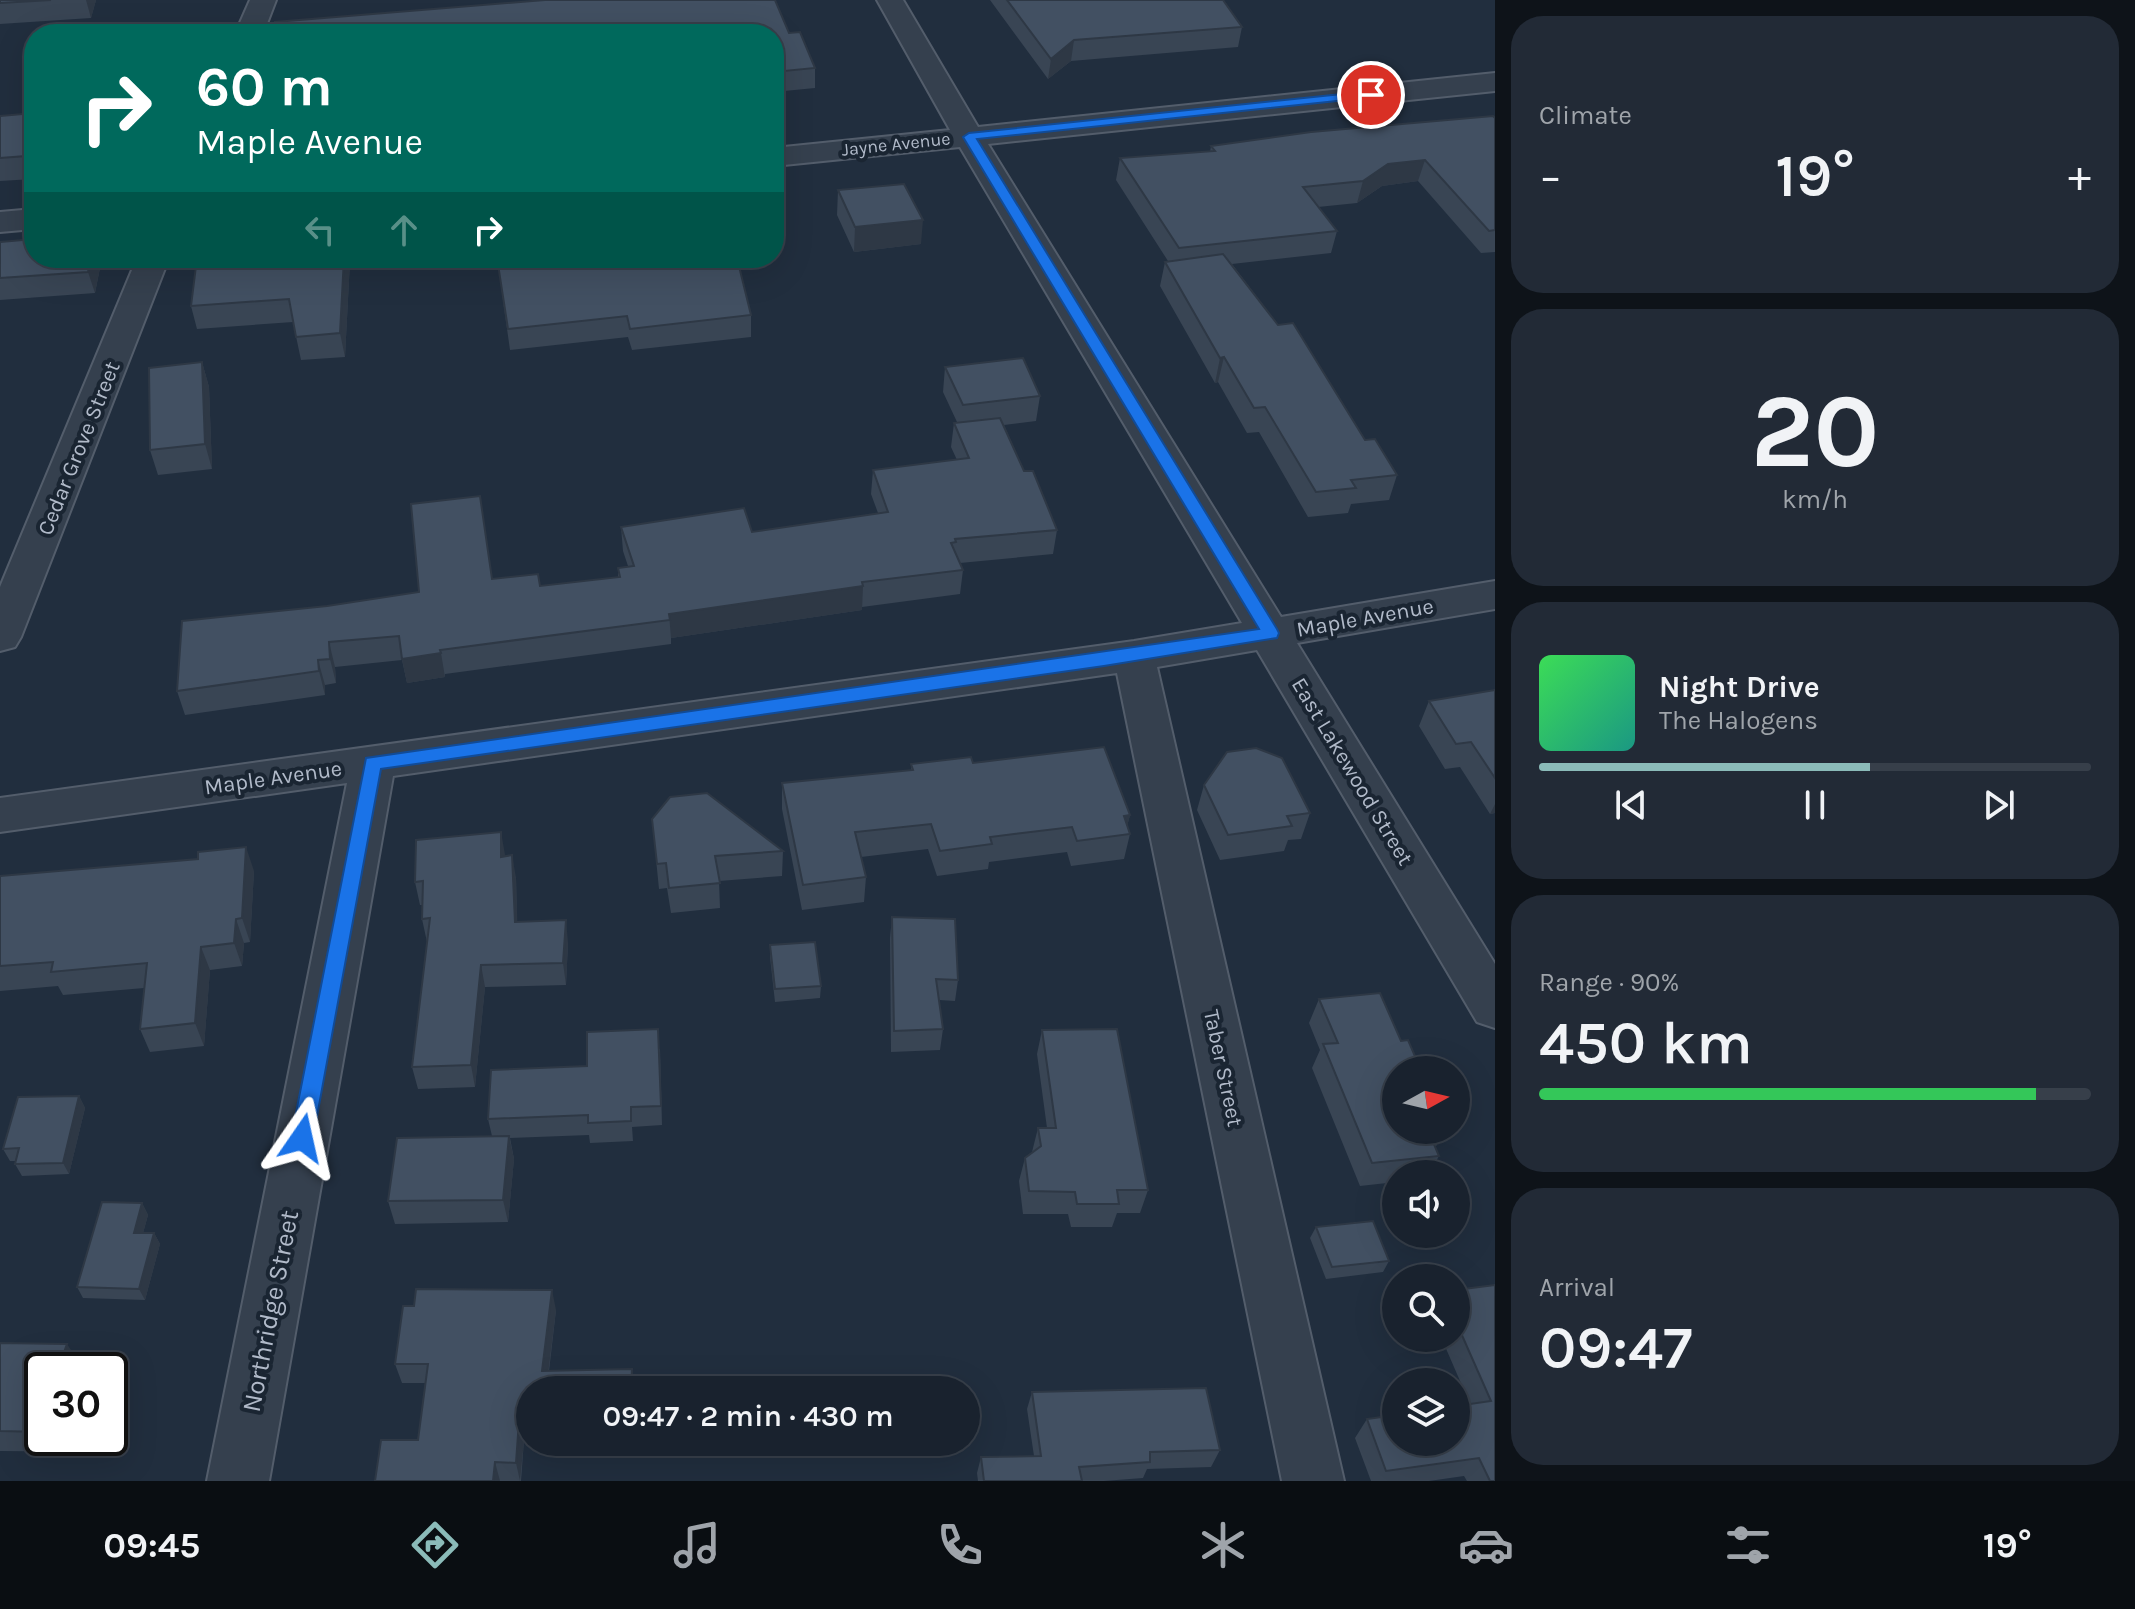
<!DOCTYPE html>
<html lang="en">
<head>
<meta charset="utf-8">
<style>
  :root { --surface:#19222e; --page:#222a36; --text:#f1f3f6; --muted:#9fa4aa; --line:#373f4a; --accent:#8bbbb9 }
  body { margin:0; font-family:Karla,sans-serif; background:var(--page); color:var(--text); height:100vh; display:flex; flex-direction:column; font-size:30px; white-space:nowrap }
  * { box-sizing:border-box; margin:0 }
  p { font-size:26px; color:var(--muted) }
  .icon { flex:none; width:44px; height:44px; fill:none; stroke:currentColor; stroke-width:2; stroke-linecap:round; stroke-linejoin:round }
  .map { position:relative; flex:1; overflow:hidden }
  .panel { display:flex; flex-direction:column; gap:16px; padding:16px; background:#0e1319; width:640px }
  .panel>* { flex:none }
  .guide { position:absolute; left:24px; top:24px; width:760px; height:244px; border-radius:32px; box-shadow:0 8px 32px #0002,0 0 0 2px var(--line); background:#00695c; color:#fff; overflow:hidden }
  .needle { width:52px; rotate:82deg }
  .tools { position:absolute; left:1382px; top:1056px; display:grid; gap:16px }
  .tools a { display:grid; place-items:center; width:88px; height:88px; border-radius:50%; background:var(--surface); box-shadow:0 8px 32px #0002,0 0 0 2px var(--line); font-size:40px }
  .speed { position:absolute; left:24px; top:1352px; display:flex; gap:16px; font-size:40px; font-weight:700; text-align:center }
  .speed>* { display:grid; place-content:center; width:104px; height:104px; border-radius:50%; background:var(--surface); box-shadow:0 8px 32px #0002,0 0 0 2px var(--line); line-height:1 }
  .speed .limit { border:4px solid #111; border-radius:12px; background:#fff; color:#111 }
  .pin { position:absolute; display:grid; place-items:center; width:68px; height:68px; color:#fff; margin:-34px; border:4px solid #fff; border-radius:50%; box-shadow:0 2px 8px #0007 }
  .me { position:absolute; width:88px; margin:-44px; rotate:11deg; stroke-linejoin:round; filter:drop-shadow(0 0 6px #0008) }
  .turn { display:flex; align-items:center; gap:28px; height:168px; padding:0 40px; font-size:36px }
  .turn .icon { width:104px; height:104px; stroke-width:2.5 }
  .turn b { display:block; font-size:56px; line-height:68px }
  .lanes { display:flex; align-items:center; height:76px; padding:0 40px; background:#0003; justify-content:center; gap:40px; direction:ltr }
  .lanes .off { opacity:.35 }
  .big { font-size:60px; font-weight:600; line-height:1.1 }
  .panel .card { flex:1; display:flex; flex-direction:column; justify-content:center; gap:12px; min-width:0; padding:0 28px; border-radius:32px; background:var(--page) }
  .panel .dial { align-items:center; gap:0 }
  .dial b { font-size:104px; line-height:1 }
  .song { display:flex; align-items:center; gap:24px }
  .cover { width:96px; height:96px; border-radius:12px; background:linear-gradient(135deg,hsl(130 70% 55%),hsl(170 70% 35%)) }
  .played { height:8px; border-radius:4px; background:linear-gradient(90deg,var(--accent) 60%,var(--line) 60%) }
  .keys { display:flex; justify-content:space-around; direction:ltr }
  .heat { display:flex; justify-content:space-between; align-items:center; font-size:44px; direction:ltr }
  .charge { height:12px; border-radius:6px; background:linear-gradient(90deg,#34c759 90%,var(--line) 0) }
  .trip { position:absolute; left:516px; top:1376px; width:464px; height:80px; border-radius:40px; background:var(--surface); box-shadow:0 8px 32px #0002,0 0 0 2px var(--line); font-weight:600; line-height:80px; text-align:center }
  .tab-bar { display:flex; height:128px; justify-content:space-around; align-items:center; background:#0a0e12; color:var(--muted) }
  .tab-bar .icon { width:56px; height:56px }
  .tab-bar .current { color:var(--accent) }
  .tab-bar b { font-size:36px; color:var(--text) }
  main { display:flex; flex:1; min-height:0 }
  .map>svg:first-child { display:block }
</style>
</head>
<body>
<main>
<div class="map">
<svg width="1495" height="1481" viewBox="0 0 1495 1481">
  <rect width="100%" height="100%" fill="#212e3e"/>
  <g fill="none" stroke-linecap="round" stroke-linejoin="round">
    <g stroke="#535d6b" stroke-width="4">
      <path id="minor" d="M250 0H276L263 34H235Z
        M877 0H903L978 127 1495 73V91L988 144 1281 617 1495 581V609L1297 643 1495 964V1028L1477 1022 1257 650 1157 667 1344 1481H1282L1117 673 393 776 269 1481H207L347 783 0 832V798L1134 641 1242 623 960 147 774 166V148L950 130Z
        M34 209V229L0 232V212Z
        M137 258H169L21 637 15 647 0 651V587Z"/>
    </g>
    <use href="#minor" fill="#35404e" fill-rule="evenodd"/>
  </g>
  <path fill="#394554" d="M0 0H96L91 18 0 24Z
    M990 0H1223L1242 27 1238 47 1071 61 1048 79Z
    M789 33 815 68V88L774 92V34Z
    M34 113 33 179 0 181V116Z
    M1495 118V252L1481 253 1418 181 1382 186 1357 203 1318 207 1337 231 1331 253 1232 264 1365 440 1397 475 1389 500 1351 504 1348 513 1308 517 1259 432 1247 433 1218 382 1215 383 1160 286 1165 262 1168 261 1116 180 1120 158 1210 152 1211 146Z
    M838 190 921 244 854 252 837 215Z
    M0 242 34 258H102L95 293 0 300Z
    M497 258H737L751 315V337L632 350 628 337 510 350Z
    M350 261 345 357 301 360 293 322 197 329 191 306Z
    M202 362 209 387 212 469 158 475 150 450Z
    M945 367 1040 396 1036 421 1004 425 1024 471 1057 530 1053 554 960 563 963 570 960 594 862 607V610L671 638V644L445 674V677L407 683 402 660 335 667 336 683 325 685V695L185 715 177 691 327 606 419 592 492 579 540 586 618 577V568L628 566 623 551 621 527 752 532 878 513 871 494 873 470 957 460 951 447 954 423 957 422 943 392Z
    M1495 690V813L1490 814 1460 767 1445 769 1419 726 1429 701Z
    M973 763 1130 815 1127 826 1130 834 1124 859 1071 866 1067 852 989 862 988 869 937 876 928 849 861 857 866 877 864 902 802 910 782 809V783L911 770V764Z
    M1204 785 1310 813 1301 839 1288 840 1284 851 1220 860 1197 810Z
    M652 819 783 851 782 876 719 881 720 908 671 913 667 888 659 889Z
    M505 856 516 878 517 922 568 943 566 985 485 987 475 1087 418 1089 412 1067 427 942 422 919 423 905H420L415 882Z
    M254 871 250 942 244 943 242 966 210 970 204 1046 150 1052 140 1029 144 988 63 995 58 986 0 991V876Z
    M892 917 958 980 955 1001 939 1000 943 1029 940 1050 891 1052 890 938Z
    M770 945 821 986 820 998 775 1002 770 957Z
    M1319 999 1396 1130H1445L1435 1148 1439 1156 1429 1174H1396V1182L1360 1186 1312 1068 1320 1050 1309 1023Z
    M1042 1030 1148 1190 1140 1213H1117L1112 1227H1071L1068 1214H1023L1019 1181 1025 1158 1032 1152 1038 1128H1047L1037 1054Z
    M660 1049 662 1125 632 1127 633 1141 590 1143 589 1135 510 1138 514 1159 508 1222 395 1224 388 1201 492 1136 488 1119 587 1066Z
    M79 1096 85 1108 69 1174 22 1176 15 1164 16 1161H10L3 1149Z
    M142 1203 148 1215 143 1233H154L160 1244 145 1300 83 1298 77 1287Z
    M1316 1227 1389 1261 1383 1272 1326 1279 1310 1238Z
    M1495 1285V1481H1467L1464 1476 1429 1481H1371L1355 1438 1367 1419 1470 1404 1444 1344 1448 1338H1456V1290Z
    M556 1310 549 1371 632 1369 634 1390H530V1440H524L521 1481H375L418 1440 425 1383H402L395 1364Z
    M0 1343 74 1355H111L124 1376 110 1428V1370H42V1438H107L104 1452 0 1451Z
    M1032 1392 1220 1450 1211 1467 1147 1469 1143 1478 1104 1481H978L977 1473 981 1457 1034 1456 1027 1409Z"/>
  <path fill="#2e3845" d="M86 0H96L91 18Z
    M1074 40 1071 61 1048 79 1051 59Z
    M34 121V174L33 179 26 156Z
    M1425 160 1418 181 1382 186 1357 203 1363 181 1388 164Z
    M923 220 921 244 854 252 855 227Z
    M91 258H102L95 293 88 272Z
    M344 258H349L350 261 345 357 340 333Z
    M1224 357 1218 382 1215 383 1220 358Z
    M202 362 209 387 212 469 205 444Z
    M863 586 862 610 671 638 669 614Z
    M329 642 335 667 336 683 330 659Z
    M441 653 445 677 407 683 402 659Z
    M318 660 325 685V695L319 671Z
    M1495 804V813L1490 814Z
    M1130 815 1125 835 1124 816Z
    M501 832 505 855V880L501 857Z
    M246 847 254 871 250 942 242 918Z
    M512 855 516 878 518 944 515 922Z
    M236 919 244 943 242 966 234 943Z
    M566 920 568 943 566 985 563 963Z
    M201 947 210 970 204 1046 195 1023Z
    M481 965 485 987 475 1087 471 1065Z
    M79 1096 85 1108 69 1174 63 1163Z
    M509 1136 514 1159 508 1222 503 1200Z
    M142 1203 148 1215 140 1244 134 1233Z
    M154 1233 160 1244 145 1300 139 1289Z
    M552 1290 556 1310 546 1390 542 1371Z
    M67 1344 81 1365 63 1355Z
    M111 1355 124 1376 110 1428V1370H107Z
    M519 1421 524 1440 520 1481 516 1463Z
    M94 1438H107L104 1452Z
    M495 1462 500 1481H493Z"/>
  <path fill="#425062" stroke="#2e3845" stroke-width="2" d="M0 0H51L0 3Z
    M545 0H775L789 33 800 32 815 68 774 72V34H275V22Z
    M1007 0H1223L1242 27 1074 40 1051 59Z
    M34 113V121L26 156 0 158V116Z
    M1493 116 1495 118V230L1489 231 1425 160 1388 164 1363 181 1303 187 1337 231 1179 248 1120 158 1215 151 1211 146 1311 132Z
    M904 184 923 220 855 227 838 190Z
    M34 239V258H91L88 272 0 278V242Z
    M1223 254 1278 325 1293 323 1365 440 1375 439 1397 475 1351 480 1356 488 1316 492 1265 407 1254 408 1224 357 1220 358 1165 262Z
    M197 258H344L340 333 296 337 289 299 191 306Z
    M497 258H737L751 315 630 329 627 316 508 329Z
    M1023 358 1040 396 963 405 945 367Z
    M202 362 205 444 150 450 149 368Z
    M1000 418 1024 471H1033L1057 530 955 539 956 542 951 543 963 570 862 582 863 586 669 614 670 620 440 650 441 653 402 659 399 636 329 642 330 659 318 660 319 671 177 691 182 621 327 606 419 592 411 504 480 496 492 579 538 574 540 586 620 577 618 568 634 566 621 527 744 508 752 532 888 512 873 470 969 458 954 423Z
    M1495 690V778L1471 742 1456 744 1429 701Z
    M1104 747 1130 815 1124 816 1130 834 1077 841 1072 827 990 837 992 844 940 851 931 824 855 832 866 877 803 885 782 783 913 770 911 764 971 757 973 763Z
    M1256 748 1282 758 1310 813 1287 816 1292 826 1228 835 1204 785 1227 752Z
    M707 793 783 851 715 856 720 883 669 888 666 863 657 864 652 819 670 797Z
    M501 832V857L512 855 515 922 566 920 563 963 481 965 471 1065 412 1067 430 918 422 919 423 881 415 882 416 840Z
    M246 847 242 918 236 919 234 943 201 947 195 1023 140 1029 147 963 51 972 53 962 0 966V876L198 859V852Z
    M892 917 955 919 958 980 936 979 943 1029 894 1031Z
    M815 942 821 986 775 989 770 945Z
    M1380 993 1401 1041 1408 1040 1421 1070H1396V1130H1428L1439 1156 1372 1163 1323 1044 1338 1043 1319 999Z
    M658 1029 661 1106 631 1107V1121L588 1123V1115L488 1119 491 1070 587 1066V1032Z
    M1117 1029 1148 1190H1117L1119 1204H1077L1075 1192 1029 1191 1025 1158 1041 1146 1038 1128H1056L1042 1030Z
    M79 1096 63 1163 15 1164 19 1148 3 1149 18 1097Z
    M509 1136 503 1200 388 1201 397 1138Z
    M102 1202 142 1203 134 1233H154L139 1289 77 1287Z
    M1373 1221 1389 1261 1332 1267 1316 1227Z
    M1495 1285V1481H1490L1479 1458 1386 1471 1367 1419 1396 1415V1442H1456V1406L1491 1401 1457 1324 1464 1323 1456 1307V1290Z
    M416 1289 552 1290 542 1371 632 1369 631 1390H530V1421H519L516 1463 495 1462 493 1481H375L381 1440H418L428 1364H395L403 1306H414Z
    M0 1343 67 1344 63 1355H111L107 1370H42V1432L0 1431Z
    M1206 1388 1220 1450 1150 1452V1462L1079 1467 1082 1481H984L981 1457 1041 1456 1032 1392Z"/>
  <path fill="#1a73e8" stroke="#114b97" stroke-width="2" d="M1371 91 1377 95 1375 97 977 139 1277 629 1279 633 1277 638 1104 666 381 769 313 1138 310 1144 302 1147 295 1144 291 1138 366 758 1259 629 963 137 969 133Z"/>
  <g text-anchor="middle" stroke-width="8" stroke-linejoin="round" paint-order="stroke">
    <g font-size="18" fill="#b1bac9" stroke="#1a2532">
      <text transform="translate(896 144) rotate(-6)" y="6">Jayne Avenue</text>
    </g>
    <g font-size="22" fill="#b1bac9" stroke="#1a2532">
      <text transform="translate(78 448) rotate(-68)" y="8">Cedar Grove Street</text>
      <text transform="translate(1365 617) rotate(-10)" y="8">Maple Avenue</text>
      <text transform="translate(1353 771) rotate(59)" y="8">East Lakewood Street</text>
      <text transform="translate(273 777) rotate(-8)" y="8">Maple Avenue</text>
      <text transform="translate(1224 1068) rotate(78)" y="8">Taber Street</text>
    </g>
    <g font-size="26" fill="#b1bac9" stroke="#1a2532">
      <text transform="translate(270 1311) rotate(-79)" y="9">Northridge Street</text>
    </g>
  </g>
</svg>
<div class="tools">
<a><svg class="needle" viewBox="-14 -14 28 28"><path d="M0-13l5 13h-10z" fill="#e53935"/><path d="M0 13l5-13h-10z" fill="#9fa4aa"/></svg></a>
<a><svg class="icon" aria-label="sound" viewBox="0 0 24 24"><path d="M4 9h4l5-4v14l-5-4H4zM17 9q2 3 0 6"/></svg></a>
<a><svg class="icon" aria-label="search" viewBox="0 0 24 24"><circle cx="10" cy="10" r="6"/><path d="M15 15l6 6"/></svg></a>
<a><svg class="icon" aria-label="layers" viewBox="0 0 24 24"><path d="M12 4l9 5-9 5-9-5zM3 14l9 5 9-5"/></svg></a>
</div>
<div class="speed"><div class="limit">30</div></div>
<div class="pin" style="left:1371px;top:95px;background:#d93025"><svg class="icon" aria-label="arrive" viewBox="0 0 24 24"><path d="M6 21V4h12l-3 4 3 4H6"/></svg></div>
<svg class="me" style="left:302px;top:1138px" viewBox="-20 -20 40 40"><path d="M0-17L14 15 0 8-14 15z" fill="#1a73e8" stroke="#fff" stroke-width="4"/></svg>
<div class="trip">09:47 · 2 min · 430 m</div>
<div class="guide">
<div class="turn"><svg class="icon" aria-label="right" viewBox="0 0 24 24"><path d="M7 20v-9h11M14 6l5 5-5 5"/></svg><div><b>60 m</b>Maple Avenue</div></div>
<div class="lanes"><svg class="icon off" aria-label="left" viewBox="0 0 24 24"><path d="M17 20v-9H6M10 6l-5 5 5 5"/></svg><svg class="icon off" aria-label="ahead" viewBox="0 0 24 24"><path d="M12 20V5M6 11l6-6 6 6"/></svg><svg class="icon" aria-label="right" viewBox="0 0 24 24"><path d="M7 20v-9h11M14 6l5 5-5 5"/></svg></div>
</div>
</div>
<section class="panel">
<div class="card"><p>Climate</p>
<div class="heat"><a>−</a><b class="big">19°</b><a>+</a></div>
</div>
<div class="card dial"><b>20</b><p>km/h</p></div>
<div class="card">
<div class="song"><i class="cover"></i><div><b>Night Drive</b><p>The Halogens</p></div></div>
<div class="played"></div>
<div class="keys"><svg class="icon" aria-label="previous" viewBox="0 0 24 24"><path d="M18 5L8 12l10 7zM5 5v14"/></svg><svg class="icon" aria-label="pause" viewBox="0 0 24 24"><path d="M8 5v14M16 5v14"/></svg><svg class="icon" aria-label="next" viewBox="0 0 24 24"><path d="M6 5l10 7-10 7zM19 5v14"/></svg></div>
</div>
<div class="card"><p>Range · 90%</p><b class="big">450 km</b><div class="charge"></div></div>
<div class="card"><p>Arrival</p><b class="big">09:47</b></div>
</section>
</main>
<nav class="tab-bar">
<b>09:45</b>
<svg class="icon current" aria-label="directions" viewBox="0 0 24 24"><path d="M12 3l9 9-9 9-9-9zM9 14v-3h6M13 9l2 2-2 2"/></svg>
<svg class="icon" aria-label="music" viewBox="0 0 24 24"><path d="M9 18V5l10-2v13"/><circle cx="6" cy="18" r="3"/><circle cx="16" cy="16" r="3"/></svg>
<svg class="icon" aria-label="phone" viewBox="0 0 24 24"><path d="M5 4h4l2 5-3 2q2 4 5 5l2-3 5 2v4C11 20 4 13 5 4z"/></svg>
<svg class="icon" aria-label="climate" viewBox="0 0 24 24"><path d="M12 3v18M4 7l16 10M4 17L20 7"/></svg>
<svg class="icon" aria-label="car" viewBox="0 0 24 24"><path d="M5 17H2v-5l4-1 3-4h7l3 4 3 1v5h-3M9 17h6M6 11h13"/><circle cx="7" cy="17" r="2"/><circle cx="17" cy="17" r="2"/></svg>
<svg class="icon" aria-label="filters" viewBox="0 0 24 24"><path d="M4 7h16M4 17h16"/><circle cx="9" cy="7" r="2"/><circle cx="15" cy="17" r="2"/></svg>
<b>19°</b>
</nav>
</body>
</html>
